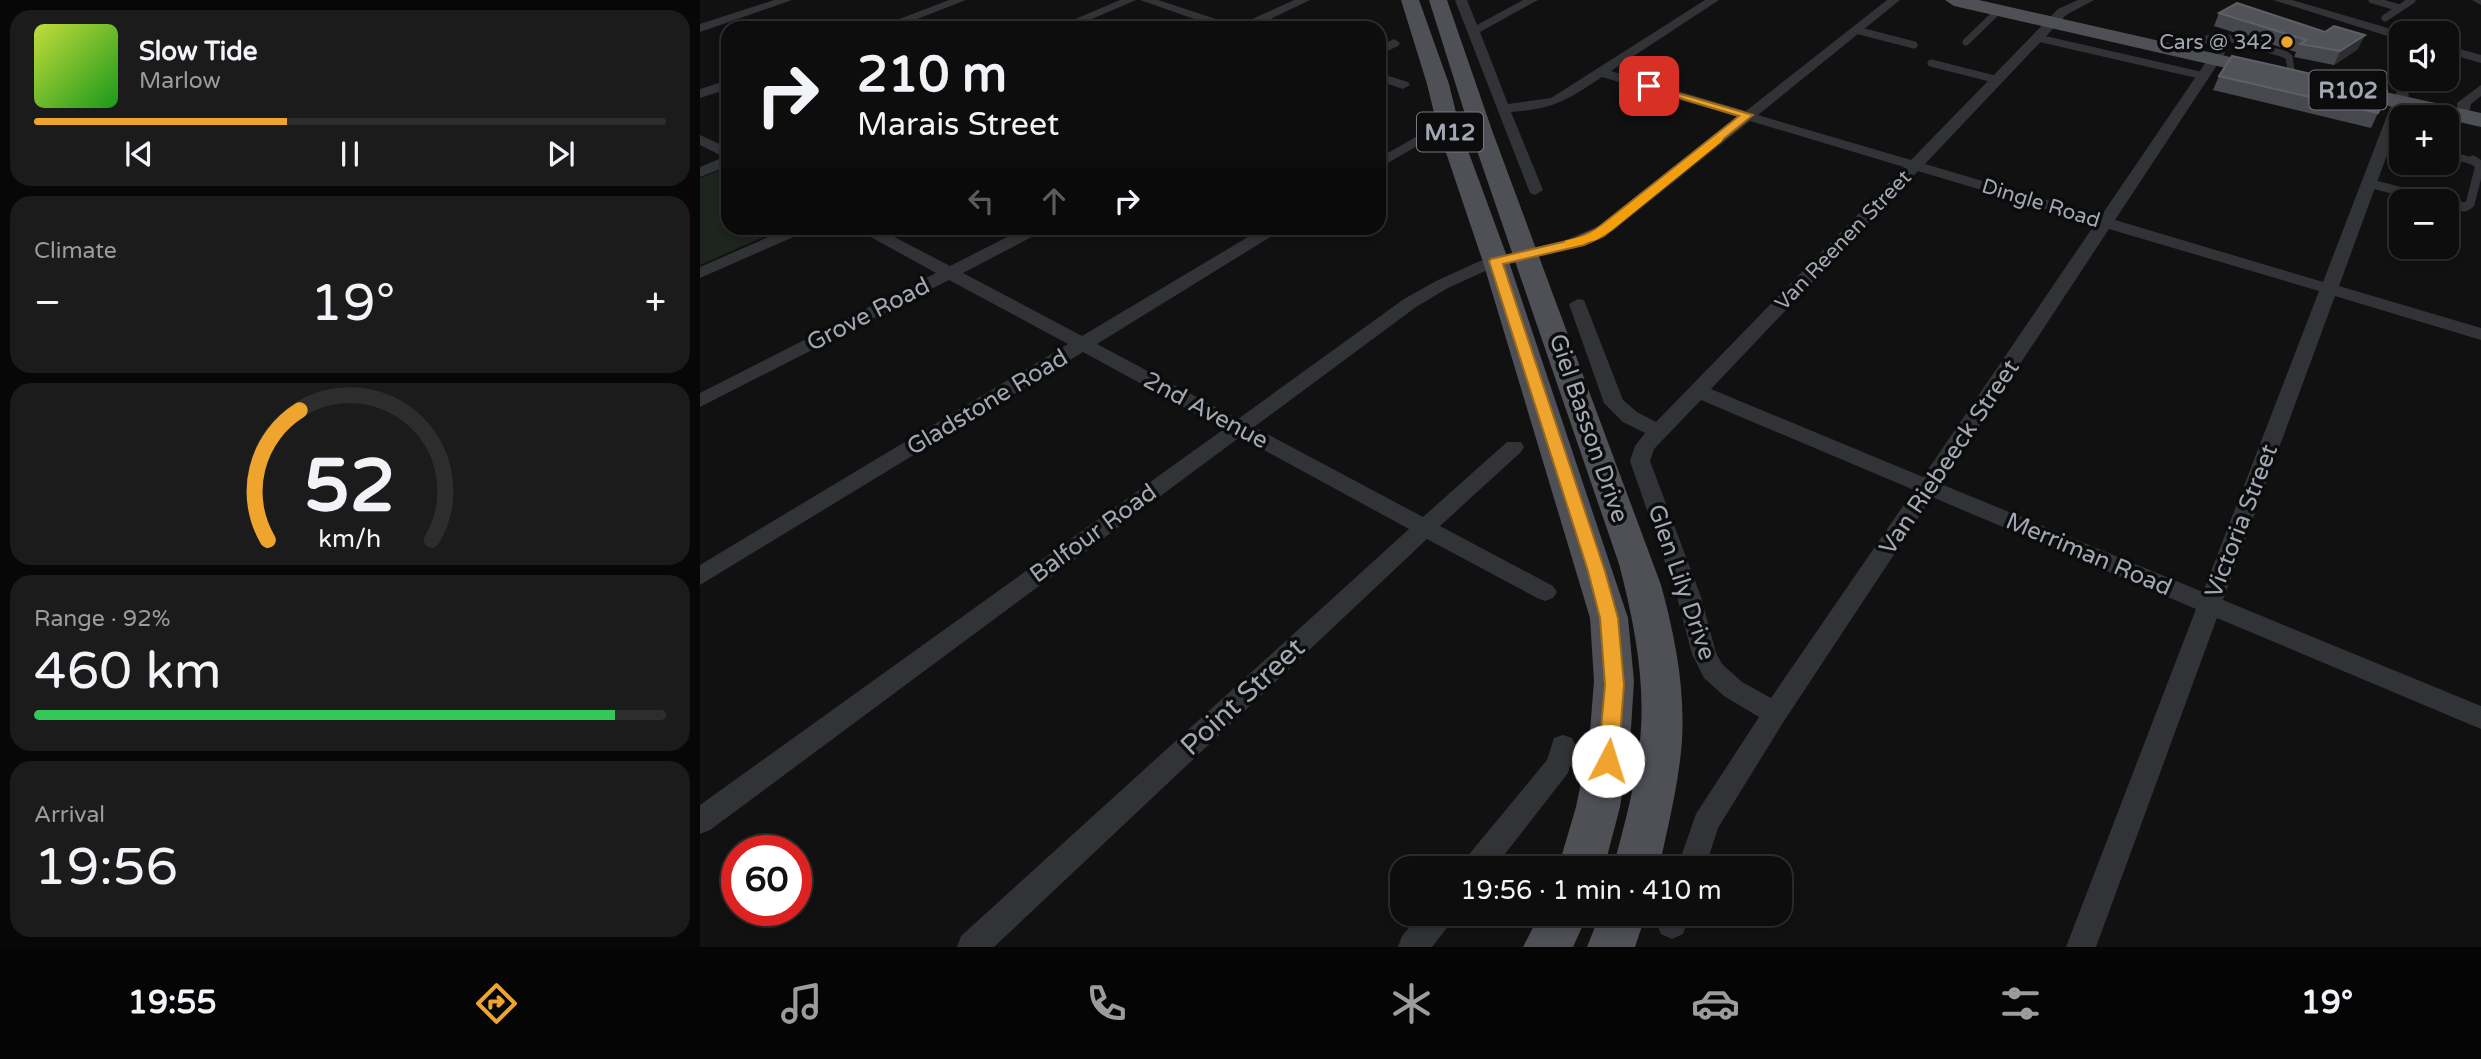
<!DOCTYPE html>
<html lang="en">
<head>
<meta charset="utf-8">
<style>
  :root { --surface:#0d0d0e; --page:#1b1b1c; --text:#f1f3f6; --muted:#9a9c9e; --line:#2d2d2e; --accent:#eea42d }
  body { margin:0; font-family:"Varela Round",sans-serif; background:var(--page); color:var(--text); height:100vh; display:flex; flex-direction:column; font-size:26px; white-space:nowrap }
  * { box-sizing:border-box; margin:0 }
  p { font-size:23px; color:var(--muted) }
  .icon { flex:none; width:38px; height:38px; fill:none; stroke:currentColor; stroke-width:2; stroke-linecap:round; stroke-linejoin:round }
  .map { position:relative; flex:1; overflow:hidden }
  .details { display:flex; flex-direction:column; gap:10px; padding:10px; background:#070708; width:700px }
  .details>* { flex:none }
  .guide { position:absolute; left:21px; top:21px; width:665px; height:214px; border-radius:21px; box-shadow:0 4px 10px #0003,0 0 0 2px var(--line); background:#0d0d0e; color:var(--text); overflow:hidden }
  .fabs { position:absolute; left:1689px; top:21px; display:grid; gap:14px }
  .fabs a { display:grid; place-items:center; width:70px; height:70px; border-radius:14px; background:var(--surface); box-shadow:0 4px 10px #0003,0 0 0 2px var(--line); font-size:35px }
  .speed { position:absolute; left:21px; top:835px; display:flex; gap:14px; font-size:35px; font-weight:700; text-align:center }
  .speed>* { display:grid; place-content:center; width:91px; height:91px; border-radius:50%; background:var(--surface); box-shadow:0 4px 10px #0003,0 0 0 2px var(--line); line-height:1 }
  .speed .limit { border:10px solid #d22; background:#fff; color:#111 }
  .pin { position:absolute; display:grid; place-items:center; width:60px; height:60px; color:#fff; margin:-30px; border-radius:14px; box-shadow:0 4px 10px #0006 }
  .me { position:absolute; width:77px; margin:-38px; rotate:5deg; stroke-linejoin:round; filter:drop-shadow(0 0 5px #0008) }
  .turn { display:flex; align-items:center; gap:24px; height:147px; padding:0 21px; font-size:32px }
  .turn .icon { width:91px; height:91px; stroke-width:2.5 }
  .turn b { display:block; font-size:49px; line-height:60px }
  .lanes { display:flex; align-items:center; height:66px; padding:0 21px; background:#0003; justify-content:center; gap:35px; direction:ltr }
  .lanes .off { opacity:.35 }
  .big { font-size:52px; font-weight:600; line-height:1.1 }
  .details .card { flex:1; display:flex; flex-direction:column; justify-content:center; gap:10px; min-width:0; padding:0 24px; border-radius:21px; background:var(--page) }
  .details .dial { align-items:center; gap:0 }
  .dial svg { height:182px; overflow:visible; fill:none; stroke:var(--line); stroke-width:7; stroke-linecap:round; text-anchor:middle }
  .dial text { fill:var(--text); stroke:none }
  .song { display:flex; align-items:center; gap:21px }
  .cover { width:84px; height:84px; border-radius:10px; background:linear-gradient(135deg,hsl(70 70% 55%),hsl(120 70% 35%)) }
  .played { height:7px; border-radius:4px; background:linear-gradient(90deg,var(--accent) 40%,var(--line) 40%) }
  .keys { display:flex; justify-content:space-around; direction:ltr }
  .heat { display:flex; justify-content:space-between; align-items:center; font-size:38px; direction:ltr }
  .charge { height:10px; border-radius:5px; background:linear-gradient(90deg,#34c759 92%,var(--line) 0) }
  .trip { position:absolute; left:690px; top:856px; width:402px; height:70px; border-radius:21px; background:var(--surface); box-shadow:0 4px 10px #0003,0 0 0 2px var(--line); font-weight:600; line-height:70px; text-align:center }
  .dock { display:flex; height:112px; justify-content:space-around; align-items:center; background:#050506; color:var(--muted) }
  .dock .icon { width:49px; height:49px }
  .dock .active { color:var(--accent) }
  .dock b { font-size:32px; color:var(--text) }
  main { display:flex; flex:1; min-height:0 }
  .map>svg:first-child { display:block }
</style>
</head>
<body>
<main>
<section class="details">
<div class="card">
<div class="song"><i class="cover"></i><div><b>Slow Tide</b><p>Marlow</p></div></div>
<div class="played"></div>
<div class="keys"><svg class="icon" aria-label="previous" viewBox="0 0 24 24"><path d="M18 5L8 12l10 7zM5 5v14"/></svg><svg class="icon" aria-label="pause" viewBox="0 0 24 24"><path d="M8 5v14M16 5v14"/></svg><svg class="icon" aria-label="next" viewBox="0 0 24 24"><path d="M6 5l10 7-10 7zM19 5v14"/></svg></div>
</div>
<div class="card"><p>Climate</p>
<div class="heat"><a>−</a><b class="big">19°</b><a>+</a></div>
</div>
<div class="card dial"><svg viewBox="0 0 100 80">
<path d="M14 69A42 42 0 1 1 86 69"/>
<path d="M14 69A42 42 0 0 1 28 12" stroke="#eea42d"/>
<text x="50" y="56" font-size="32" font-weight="700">52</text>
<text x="50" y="72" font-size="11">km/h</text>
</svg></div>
<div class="card"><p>Range · 92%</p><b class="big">460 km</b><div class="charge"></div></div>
<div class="card"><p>Arrival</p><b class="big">19:56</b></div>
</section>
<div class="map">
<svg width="1781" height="947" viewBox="0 0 1781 947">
  <rect width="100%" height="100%" fill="#111112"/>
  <path fill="#1d251e" d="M28 167V228H84L0 265V178Z"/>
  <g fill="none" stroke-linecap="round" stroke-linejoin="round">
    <path stroke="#323337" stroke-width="7" d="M1672 0 1700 8
      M1685 18 1712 0
      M1156 30 1214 45
      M1338 38 1504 76
      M1266 42 1299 10
      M1495 48 1507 39 1521 36 1584 54 1589 57 1591 70
      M1231 63 1298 80
      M1685 138 1701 142
      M1746 153 1775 162"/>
    <path stroke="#323337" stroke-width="9" d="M1668 183 1738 201
      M1746 204 1765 207 1770 204 1780 165 1773 160"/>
    <path fill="#323337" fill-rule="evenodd" d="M74 0H92L0 32V24Z
      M249 0H266L194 28H176Z
      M420 0H436L371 28H354Z
      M440 0H458L537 26 594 0H610L552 28H520Z
      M755 0H767L777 25 823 0H838L780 32 808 104 851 98 1005 0H1019L911 71 1046 111 1187 0H1200L1058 115 1211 160 1358 9 1378 0H1394L1366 15 1225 164 1401 216 1514 50H1524L1525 53 1415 220 1623 282 1695 95 1697 92H1707L1709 95 1639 286 1781 328V340L1635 296 1523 600 1781 706V729L1517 618 1396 947H1366L1496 609 1232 497 1084 721 1018 828 1005 868H977L996 814 1059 717 1024 696 1004 678 992 654 977 597 930 461 935 446 945 433 923 422 904 403 869 304 878 299 884 300 923 400 937 412 956 422 1204 167 1050 121 913 231 874 248 792 268 748 288 716 307 554 427 723 517 807 442H821L824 447 821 452 740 526 853 586 857 592 853 598 845 601 837 598 727 539 294 947H257L261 936 709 529 540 437 10 830 0 834V805L524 429 383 352 0 585V565L368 344 249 280 0 407V393L236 273 160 231 158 228H177L250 266 325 228H345L343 231 263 273 382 336 563 228H582L580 231 397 344 538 419 704 299 736 281 780 261 863 241 901 225 1038 117 902 77C867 100 855 109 811 112L843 190 835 195 830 193ZM1218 171 1395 224 1223 477 1011 389ZM1409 229 1619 291 1503 592 1241 484ZM1001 400 1214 490 1071 698 1042 682 1022 664 1016 653 1001 597 950 461 954 449Z
      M1573 0H1592L1705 33H1701V40L1697 39Z
      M1772 0H1781V5Z
      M694 39 700 43 698 46 679 55V46Z
      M1746 45 1781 55V63L1746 53Z
      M679 73 708 82 710 85 703 89 679 81Z
      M28 80V89L0 98V89Z
      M1781 85V96L1771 104 1768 119H1758L1757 103Z
      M721 134 728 138 726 141 679 168V158Z
      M0 135 28 148V166L0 177V167L24 157 0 145Z
      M89 228H109L107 231 0 278V267Z
      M863 735 872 738 876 746 868 773 794 868H762L766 858 847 760 854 738Z
      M721 914H755L750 924 732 947H698L702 936Z
      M960 914H990L983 934 972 939 961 934 957 924Z"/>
    <path fill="#4e5056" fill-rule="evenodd" d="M701 0H719L749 84 760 129 809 262 928 618 934 681 930 744 920 807 904 868H858L876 807 889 744 894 681 890 618 783 262 738 129 727 84Z
      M729 0H747L793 133 961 585C975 636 985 688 982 740 979 783 968 826 959 868H913C924 826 936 784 940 741 946 681 934 622 919 564L771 133Z
      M1245 0H1279L1570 66 1577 68 1580 72 1577 76 1570 78 1254 6Z
      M1640 82 1781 113V127L1632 93 1629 88 1632 83Z
      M840 914H888L873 947H823Z
      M900 914H946L935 947H887Z"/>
  </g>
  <path fill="#47484d" d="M1519 13 1658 49 1634 65 1594 57 1596 52 1514 26Z
    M1519 76 1678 113 1671 128 1513 90Z"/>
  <path fill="#2d2e31" d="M1665 35 1658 49 1634 65 1640 51Z"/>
  <path fill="#515358" stroke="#5d6066" stroke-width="2" d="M1537 3 1625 32 1634 26 1665 35 1640 51 1600 44 1606 40 1519 13Z
    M1532 56 1687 91 1678 113 1519 76Z"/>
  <path fill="#eea42d" stroke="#9b6b1d" stroke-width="2" d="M946 84 1053 115 904 236 884 245 803 264 905 571 918 618 924 685 918 761 915 768 908 770 901 768 898 761 905 685 900 618 888 571 789 261 791 259 875 239 895 230 1039 116 946 88Z"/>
  <path fill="#f59e0b" d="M1018 136 1023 139 1021 142 912 230 896 240 865 247V241L887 235 903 225Z"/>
  <circle fill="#eea42d" stroke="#0c0c0d" stroke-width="2.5" cx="1587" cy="42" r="7"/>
  <g text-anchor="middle" stroke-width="7" stroke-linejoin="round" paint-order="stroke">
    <g font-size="21" fill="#a2a8b3" stroke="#0c0c0d" text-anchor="end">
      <text x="1573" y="49">Cars @ 342</text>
    </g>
    <g font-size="21" fill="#a2a8b3" stroke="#0c0c0d">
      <text transform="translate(1341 203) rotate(17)" y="7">Dingle Road</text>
      <text transform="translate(1143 240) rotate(-46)" y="7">Van Reenen Street</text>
    </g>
    <g fill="#0c0c0d" stroke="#757981" stroke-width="2">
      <rect x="1609.5" y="70.5" width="77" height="39" rx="5"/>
      <rect x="717" y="112.5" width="66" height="39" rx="5"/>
    </g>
    <g font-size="23" font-weight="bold" fill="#a2a8b3">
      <text x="1648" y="98">R102</text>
      <text x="750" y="140">M12</text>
    </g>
    <g font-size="24" fill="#a2a8b3" stroke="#0c0c0d">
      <text transform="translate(168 314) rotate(-27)" y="8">Grove Road</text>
      <text transform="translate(287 402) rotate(-31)" y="8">Gladstone Road</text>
      <text transform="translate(506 410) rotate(28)" y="8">2nd Avenue</text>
      <text transform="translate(889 428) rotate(71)" y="8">Giel Basson Drive</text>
      <text transform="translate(1249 457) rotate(-56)" y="8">Van Riebeeck Street</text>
      <text transform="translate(1541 521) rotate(-69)" y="8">Victoria Street</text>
      <text transform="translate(393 533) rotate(-36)" y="8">Balfour Road</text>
      <text transform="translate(1389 554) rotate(23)" y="8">Merriman Road</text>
      <text transform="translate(982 582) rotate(71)" y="8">Glen Lily Drive</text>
    </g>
    <g font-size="28" fill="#a2a8b3" stroke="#0c0c0d">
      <text transform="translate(542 696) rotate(-43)" y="10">Point Street</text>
    </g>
  </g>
</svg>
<div class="fabs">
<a><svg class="icon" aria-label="sound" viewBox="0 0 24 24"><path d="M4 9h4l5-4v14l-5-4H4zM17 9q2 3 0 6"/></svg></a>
<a>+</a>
<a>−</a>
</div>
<div class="speed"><div class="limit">60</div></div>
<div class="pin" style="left:949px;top:86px;background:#d93025"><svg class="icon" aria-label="arrive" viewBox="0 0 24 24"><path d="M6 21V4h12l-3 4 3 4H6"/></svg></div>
<svg class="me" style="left:908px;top:761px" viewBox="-20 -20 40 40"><circle r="19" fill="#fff"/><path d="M0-13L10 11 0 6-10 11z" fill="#eea42d"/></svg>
<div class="trip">19:56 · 1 min · 410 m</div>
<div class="guide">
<div class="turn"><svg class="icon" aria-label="right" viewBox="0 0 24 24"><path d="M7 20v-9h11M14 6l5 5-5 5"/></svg><div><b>210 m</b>Marais Street</div></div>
<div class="lanes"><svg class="icon off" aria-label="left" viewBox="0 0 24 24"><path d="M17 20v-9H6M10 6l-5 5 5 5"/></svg><svg class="icon off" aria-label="ahead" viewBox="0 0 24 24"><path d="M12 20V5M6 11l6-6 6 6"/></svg><svg class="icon" aria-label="right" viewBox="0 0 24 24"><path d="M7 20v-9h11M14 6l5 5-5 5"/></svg></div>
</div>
</div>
</main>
<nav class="dock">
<b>19:55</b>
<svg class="icon active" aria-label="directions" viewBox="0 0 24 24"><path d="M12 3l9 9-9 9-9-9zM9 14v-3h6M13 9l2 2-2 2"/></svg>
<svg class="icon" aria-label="music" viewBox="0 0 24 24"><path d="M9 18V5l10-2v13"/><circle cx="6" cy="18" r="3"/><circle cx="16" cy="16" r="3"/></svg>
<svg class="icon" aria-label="phone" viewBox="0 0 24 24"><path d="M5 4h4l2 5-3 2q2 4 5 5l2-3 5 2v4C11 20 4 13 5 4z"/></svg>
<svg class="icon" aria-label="climate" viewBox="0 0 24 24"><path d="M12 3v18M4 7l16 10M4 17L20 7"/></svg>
<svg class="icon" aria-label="car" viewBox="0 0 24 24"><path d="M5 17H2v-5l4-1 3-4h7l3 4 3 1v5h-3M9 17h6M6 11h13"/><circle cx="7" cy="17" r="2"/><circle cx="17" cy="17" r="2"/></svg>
<svg class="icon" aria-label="filters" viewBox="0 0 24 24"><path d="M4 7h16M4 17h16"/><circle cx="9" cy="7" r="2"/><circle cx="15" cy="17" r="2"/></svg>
<b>19°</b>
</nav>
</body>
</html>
